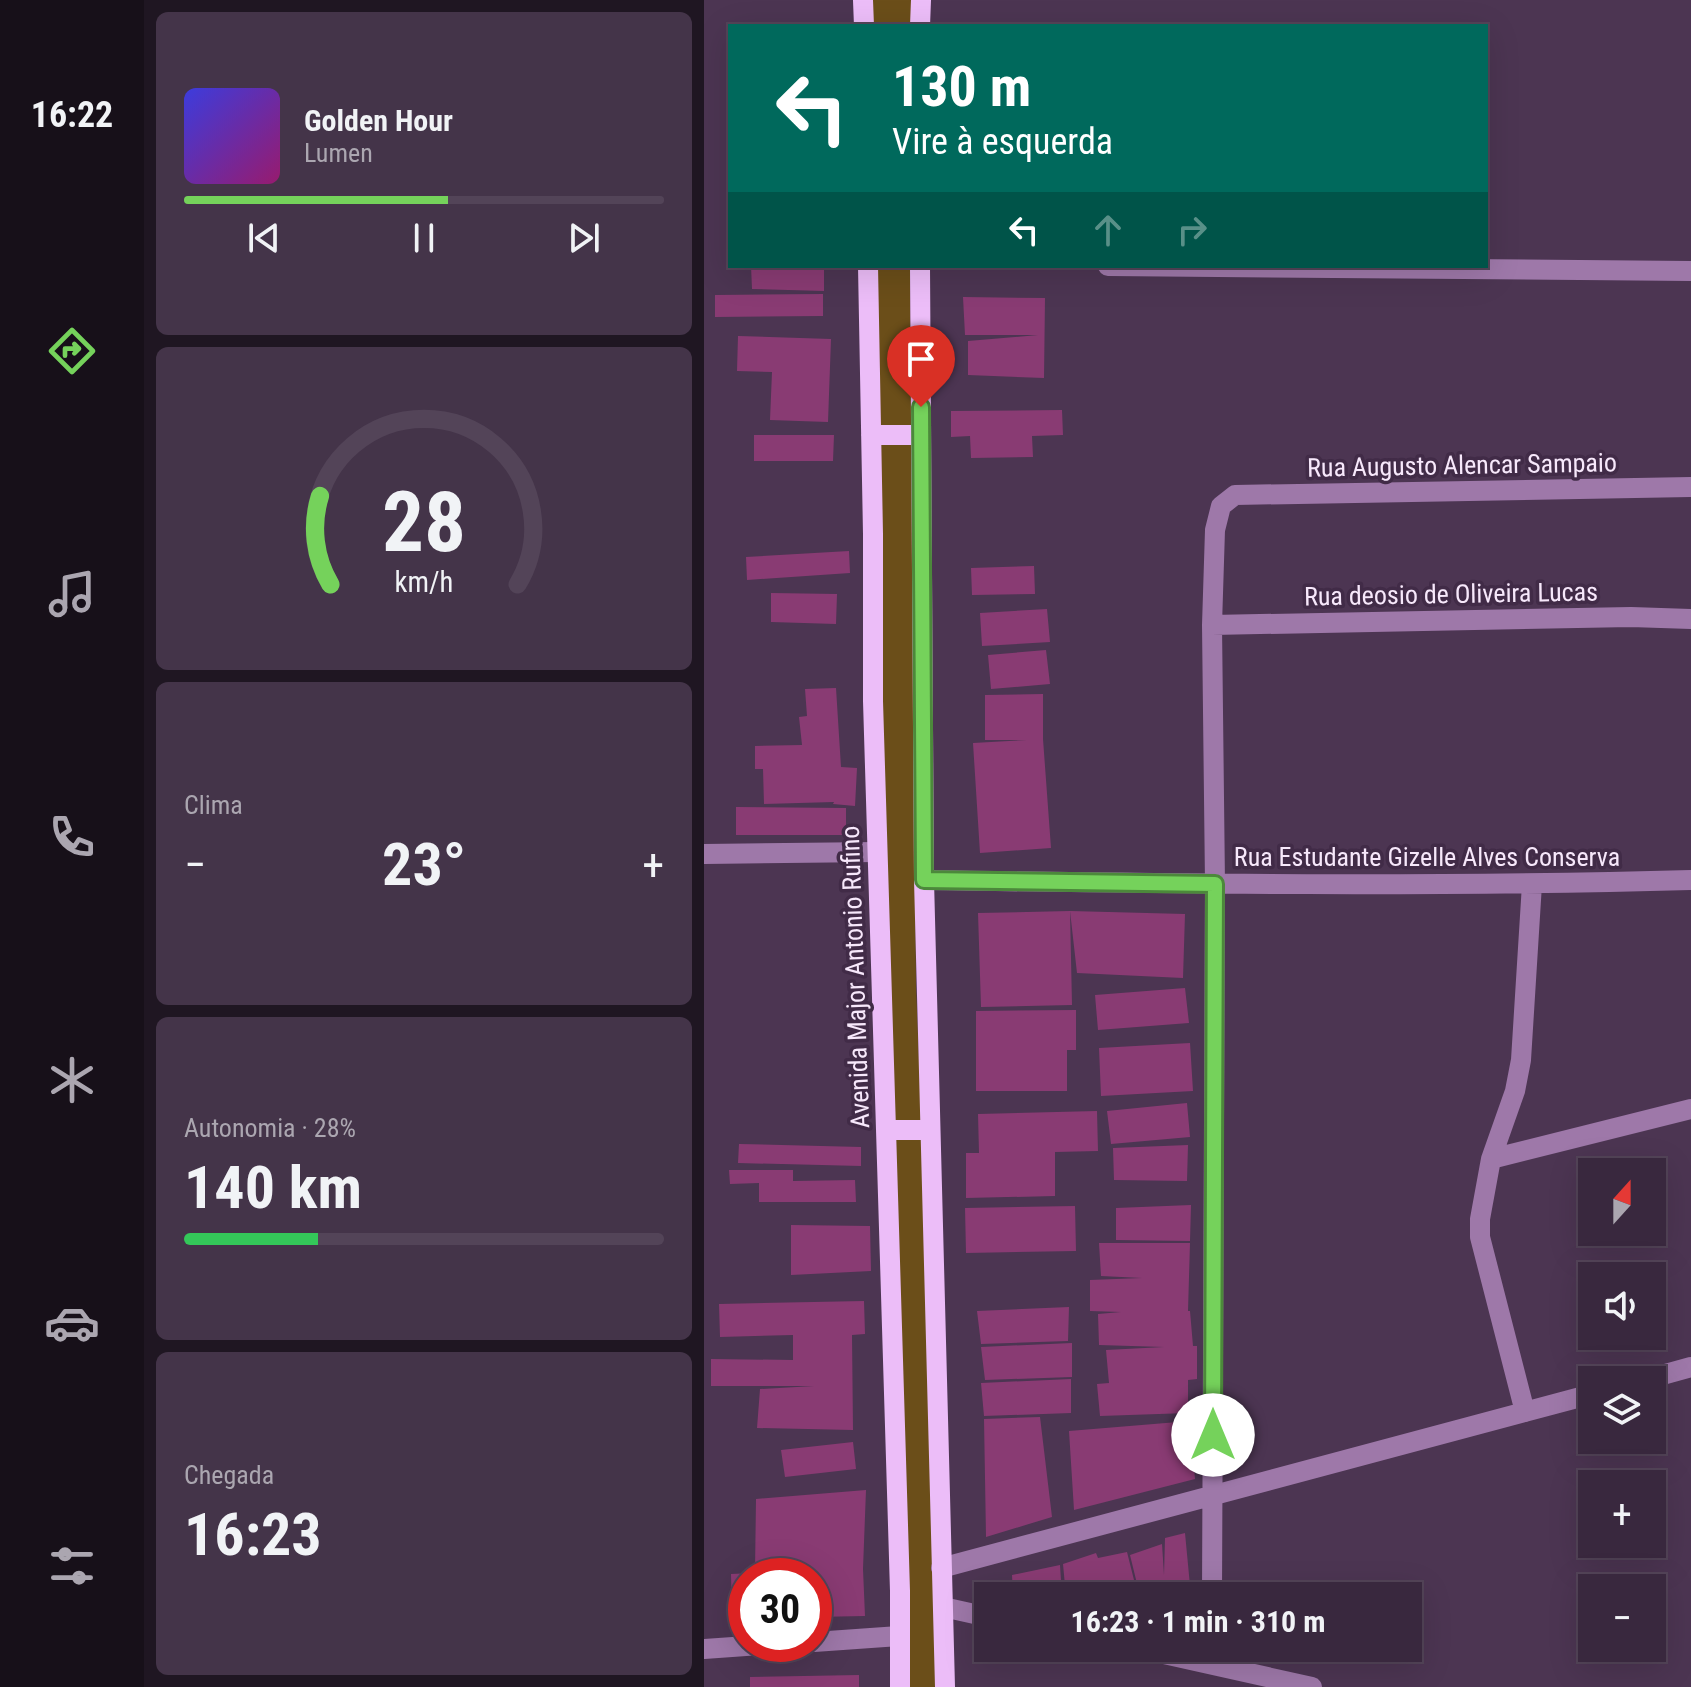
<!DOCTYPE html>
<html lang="pt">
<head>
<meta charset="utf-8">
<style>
  :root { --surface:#39283e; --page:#443449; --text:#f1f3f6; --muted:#aba6b0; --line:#534458; --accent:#75d25b }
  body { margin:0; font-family:"Roboto Condensed",sans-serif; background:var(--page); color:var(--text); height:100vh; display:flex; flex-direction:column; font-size:30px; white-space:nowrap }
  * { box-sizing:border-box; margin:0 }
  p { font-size:26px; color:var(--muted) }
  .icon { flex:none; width:44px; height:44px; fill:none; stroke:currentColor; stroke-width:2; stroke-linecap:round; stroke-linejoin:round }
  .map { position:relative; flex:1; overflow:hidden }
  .sheet { display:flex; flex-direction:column; gap:12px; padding:12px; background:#1f1622; width:560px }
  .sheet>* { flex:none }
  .hud { position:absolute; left:24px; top:24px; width:760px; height:244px; border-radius:0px; box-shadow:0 8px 32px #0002,0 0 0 2px var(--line); background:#00695c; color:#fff; overflow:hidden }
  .needle { width:52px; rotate:21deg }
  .buttons { position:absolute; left:874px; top:1158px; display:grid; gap:16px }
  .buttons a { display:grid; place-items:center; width:88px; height:88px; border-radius:0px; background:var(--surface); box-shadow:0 8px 32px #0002,0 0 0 2px var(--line); font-size:40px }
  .speed { position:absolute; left:24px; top:1558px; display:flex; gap:16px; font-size:40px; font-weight:700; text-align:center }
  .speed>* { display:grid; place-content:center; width:104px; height:104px; border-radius:50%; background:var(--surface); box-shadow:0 8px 32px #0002,0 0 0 2px var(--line); line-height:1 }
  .speed .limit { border:12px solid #d22; background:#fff; color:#111 }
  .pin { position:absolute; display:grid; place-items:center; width:68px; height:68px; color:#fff; margin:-82px -34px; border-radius:50% 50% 50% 0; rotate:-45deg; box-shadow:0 0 8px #0007 }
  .pin .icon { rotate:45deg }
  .me { position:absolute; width:88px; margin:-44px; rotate:0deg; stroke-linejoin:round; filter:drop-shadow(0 0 6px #0008) }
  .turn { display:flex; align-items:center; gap:28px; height:168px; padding:0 32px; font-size:36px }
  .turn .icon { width:104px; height:104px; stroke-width:2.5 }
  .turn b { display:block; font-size:56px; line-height:68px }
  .lanes { display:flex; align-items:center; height:76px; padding:0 32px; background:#0003; justify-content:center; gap:40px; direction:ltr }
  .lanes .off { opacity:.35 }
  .big { font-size:60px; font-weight:700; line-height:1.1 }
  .sheet .tile { flex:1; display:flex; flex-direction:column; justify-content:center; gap:12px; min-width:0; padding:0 28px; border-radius:12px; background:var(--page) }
  .sheet .dial { align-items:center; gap:0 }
  .dial svg { height:208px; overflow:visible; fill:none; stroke:var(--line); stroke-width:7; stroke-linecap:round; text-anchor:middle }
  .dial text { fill:var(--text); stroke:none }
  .song { display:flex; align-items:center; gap:24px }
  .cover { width:96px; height:96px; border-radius:12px; background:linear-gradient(135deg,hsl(240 70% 55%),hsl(320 70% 35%)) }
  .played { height:8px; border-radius:4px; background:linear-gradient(90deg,var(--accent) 55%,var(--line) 55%) }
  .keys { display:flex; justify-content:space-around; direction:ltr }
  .heat { display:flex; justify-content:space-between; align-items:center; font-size:44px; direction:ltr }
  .charge { height:12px; border-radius:6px; background:linear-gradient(90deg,#34c759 28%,var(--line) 0) }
  .trip { position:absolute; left:270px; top:1582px; width:448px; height:80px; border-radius:0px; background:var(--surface); box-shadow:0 8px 32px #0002,0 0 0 2px var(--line); font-weight:700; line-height:80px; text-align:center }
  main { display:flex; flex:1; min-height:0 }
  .tab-bar { display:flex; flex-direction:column; width:144px; justify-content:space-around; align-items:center; background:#171019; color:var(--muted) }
  .tab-bar .icon { width:56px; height:56px }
  .tab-bar .active { color:var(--accent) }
  .tab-bar b { font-size:36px; color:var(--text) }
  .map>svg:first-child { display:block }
</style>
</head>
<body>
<main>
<nav class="tab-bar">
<b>16:22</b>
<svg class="icon active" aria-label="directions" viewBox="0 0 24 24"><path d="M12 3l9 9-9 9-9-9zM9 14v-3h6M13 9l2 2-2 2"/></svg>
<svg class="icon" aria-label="music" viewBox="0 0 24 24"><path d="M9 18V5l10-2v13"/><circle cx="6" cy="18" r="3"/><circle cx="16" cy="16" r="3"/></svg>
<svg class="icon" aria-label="phone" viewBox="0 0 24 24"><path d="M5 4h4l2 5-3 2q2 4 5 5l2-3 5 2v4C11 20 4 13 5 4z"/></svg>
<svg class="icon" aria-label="climate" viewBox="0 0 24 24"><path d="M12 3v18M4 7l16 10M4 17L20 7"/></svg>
<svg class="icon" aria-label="car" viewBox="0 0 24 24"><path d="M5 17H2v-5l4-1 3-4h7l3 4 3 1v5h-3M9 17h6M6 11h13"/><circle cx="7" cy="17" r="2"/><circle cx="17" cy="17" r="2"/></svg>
<svg class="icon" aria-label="filters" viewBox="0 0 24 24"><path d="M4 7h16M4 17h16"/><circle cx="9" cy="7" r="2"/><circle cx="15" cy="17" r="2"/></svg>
</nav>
<section class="sheet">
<div class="tile">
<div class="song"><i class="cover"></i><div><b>Golden Hour</b><p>Lumen</p></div></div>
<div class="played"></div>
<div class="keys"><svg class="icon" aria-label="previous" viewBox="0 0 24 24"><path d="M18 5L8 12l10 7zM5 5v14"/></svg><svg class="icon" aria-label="pause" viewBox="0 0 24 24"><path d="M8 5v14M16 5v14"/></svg><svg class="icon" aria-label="next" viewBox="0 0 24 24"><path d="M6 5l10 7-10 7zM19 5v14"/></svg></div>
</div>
<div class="tile dial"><svg viewBox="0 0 100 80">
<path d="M14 69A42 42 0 1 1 86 69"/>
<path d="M14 69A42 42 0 0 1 10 35" stroke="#75d25b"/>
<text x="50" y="56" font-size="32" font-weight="700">28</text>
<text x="50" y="72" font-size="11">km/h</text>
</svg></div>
<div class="tile"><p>Clima</p>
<div class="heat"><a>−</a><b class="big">23°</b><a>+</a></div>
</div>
<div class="tile"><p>Autonomia · 28%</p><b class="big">140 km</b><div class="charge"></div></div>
<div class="tile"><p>Chegada</p><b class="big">16:23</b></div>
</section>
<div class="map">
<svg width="987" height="1687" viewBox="0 0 987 1687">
  <rect width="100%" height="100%" fill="#4c3552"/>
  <path fill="#6b4e19" d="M166 0H210L209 26H166Z
    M171 266H206L212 987 226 1332 233 1687H195Z"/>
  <path fill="#893b73" d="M47 266H120V291L48 289Z
    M119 294V316L11 317V295Z
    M259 297 341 298 340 378 264 375V341L334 335H261Z
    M34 336 127 339 124 422 66 420 68 372 33 371Z
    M358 410 359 435 328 436 329 457 267 458 266 436 247 437V411Z
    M50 435H130L129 461H50Z
    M145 551 146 573 43 580 42 557Z
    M330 566 331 594 268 595 267 568Z
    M67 593 133 594 132 624 67 622Z
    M343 609 346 642 278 646 276 613Z
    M342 650 346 684 287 689 284 655Z
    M132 688 137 767 153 768 151 806 129 804 130 802 60 804 59 769H51V746L98 745 95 717 103 716 101 689Z
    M339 694V739L347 848 276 853 269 743 323 740H281V695Z
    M32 807 142 808V835H32Z
    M366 911 368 1005 277 1007 274 913 366 911 481 914 479 978 373 973Z
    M481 988 485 1023 394 1030 391 995Z
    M372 1010V1050H363V1091H272V1011Z
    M486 1043 489 1091 397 1096 395 1048Z
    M483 1103 486 1137 407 1144 403 1111Z
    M393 1111 394 1151 351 1152V1196L262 1198V1153H275L274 1114Z
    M35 1144 157 1147V1166L34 1163Z
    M484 1145 483 1181 410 1180 409 1148Z
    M25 1170H89V1181L151 1180 152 1202H55V1183L26 1184Z
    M487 1205 486 1241 412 1240V1208Z
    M371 1206 372 1251 262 1253 261 1208Z
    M87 1225 166 1226 167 1271 87 1275Z
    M395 1243H486L484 1311H486L489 1346H493V1379L484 1380V1413L396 1416 393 1384 405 1383 402 1350 460 1347 395 1345 394 1314 417 1312 386 1311V1280L438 1278 397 1276Z
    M160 1301 161 1334 148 1335 149 1430 53 1428 56 1389 110 1386H7V1359L89 1360V1335L16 1337 15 1304Z
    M365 1307 364 1341 277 1344 273 1311Z
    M368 1343V1377L281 1380 277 1347Z
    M367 1379V1413L280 1416 277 1383Z
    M336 1417 348 1517 282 1537 280 1419Z
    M486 1421 491 1479 370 1510 365 1431Z
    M149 1442 152 1469 81 1477 77 1450Z
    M162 1490 159 1569 161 1616 110 1617V1576H42V1618H28L27 1574 96 1571H51L52 1499Z
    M481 1533 487 1596H436L426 1555 458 1544 460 1575 461 1538Z
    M423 1552 434 1596H362L359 1564 392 1553 394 1558Z
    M356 1565 358 1596 309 1594 308 1575Z
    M155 1675V1687H46V1677Z"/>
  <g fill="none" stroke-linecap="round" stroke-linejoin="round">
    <path stroke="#9e78a9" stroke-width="20" d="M404 266 987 271
      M508 625 927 617 987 619
      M0 854 173 852
      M220 880C476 884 731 887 987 880
      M787 1159 987 1109
      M940 1380 987 1367
      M821 1412 776 1237V1219L787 1159 811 1091 817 1060 828 884
      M237 1568 888 1394
      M508 1596 511 884 508 625 511 530 517 506 531 495 987 487
      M239 1607 284 1617
      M110 1642 195 1636
      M433 1648 608 1687
      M0 1649 71 1644"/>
    <path stroke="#ecbdf8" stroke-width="20" d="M159 0 160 26
      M216 26 217 0
      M164 266 169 534V701L196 1591V1687
      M216 266 220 880 241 1687
      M167 435H217
      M182 1130H226"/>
  </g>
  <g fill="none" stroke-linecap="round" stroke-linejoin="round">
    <g stroke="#4c883b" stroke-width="20">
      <path id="route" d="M217 407 220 880 511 884 509 1435"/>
    </g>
    <use href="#route" stroke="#75d25b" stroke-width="14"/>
  </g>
  <g text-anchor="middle" stroke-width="7" stroke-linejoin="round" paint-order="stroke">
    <g font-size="26" fill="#f7e8fb" stroke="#412b47">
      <text transform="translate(758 465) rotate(-1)" y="9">Rua Augusto Alencar Sampaio</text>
      <text transform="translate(747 594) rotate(-1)" y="9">Rua deosio de Oliveira Lucas</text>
      <text x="723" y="866">Rua Estudante Gizelle Alves Conserva</text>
      <text transform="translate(151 977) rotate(-92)" y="9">Avenida Major Antonio Rufino</text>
    </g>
  </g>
</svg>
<div class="buttons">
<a><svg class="needle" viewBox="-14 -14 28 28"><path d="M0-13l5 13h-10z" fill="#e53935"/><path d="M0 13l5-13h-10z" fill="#aba6b0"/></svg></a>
<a><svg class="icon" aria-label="sound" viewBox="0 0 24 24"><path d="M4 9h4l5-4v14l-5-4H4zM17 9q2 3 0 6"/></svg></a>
<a><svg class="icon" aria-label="layers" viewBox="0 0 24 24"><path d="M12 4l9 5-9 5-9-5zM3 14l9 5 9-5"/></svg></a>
<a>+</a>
<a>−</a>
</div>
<div class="speed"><div class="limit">30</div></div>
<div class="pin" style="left:217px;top:407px;background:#d93025"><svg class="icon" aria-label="arrive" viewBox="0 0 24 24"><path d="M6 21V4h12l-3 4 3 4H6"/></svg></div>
<svg class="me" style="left:509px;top:1435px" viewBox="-20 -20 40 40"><circle r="19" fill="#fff"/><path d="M0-13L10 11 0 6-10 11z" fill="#75d25b"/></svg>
<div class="trip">16:23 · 1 min · 310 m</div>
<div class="hud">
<div class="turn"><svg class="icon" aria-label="left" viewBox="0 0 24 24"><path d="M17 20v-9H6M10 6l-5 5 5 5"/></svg><div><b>130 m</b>Vire à esquerda</div></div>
<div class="lanes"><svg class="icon" aria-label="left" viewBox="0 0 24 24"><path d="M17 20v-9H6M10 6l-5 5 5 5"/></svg><svg class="icon off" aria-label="ahead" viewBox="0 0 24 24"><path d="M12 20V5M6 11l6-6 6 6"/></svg><svg class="icon off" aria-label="right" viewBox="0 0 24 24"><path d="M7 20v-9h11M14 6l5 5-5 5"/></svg></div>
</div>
</div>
</main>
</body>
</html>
